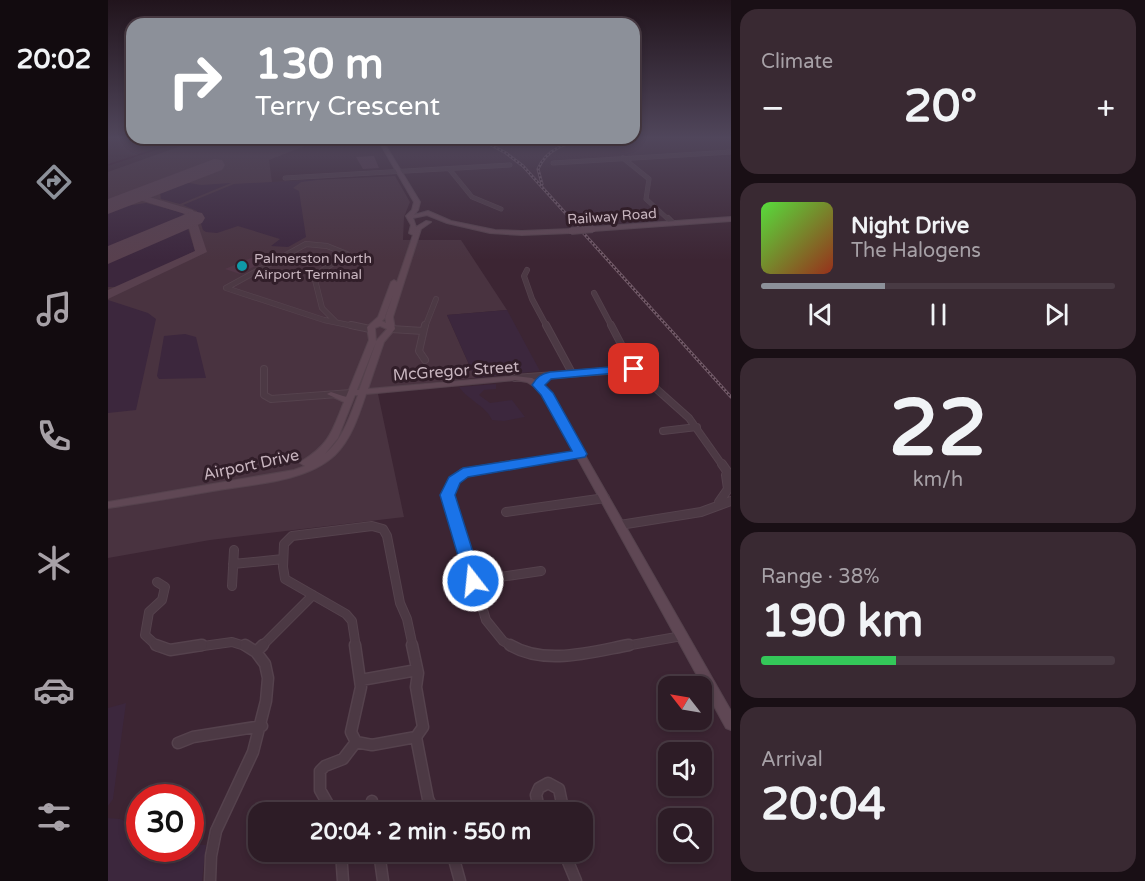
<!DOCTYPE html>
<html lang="en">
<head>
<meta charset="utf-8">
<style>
  :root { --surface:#2d1c26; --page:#392932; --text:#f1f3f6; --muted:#a7a1a7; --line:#483a43; --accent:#8c9099 }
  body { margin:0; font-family:"Varela Round",sans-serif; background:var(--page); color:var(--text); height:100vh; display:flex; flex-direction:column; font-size:22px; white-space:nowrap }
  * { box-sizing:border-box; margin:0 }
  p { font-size:20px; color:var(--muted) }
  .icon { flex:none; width:33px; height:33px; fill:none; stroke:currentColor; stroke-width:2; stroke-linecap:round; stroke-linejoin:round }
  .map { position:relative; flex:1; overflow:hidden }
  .panel { display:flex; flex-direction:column; gap:9px; padding:9px; background:#190f15; width:414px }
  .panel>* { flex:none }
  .guide { position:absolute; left:18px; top:18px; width:514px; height:126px; border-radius:18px; box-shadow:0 3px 9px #0003,0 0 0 2px var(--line); background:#8c9099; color:#fff; overflow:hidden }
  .needle { width:39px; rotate:301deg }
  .fabs { position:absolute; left:550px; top:676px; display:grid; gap:12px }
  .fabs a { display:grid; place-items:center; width:54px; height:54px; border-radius:12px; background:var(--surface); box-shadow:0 3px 9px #0003,0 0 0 2px var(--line); font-size:30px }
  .speed { position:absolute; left:18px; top:784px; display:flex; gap:12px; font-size:30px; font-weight:700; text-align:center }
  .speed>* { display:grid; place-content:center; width:78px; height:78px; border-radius:50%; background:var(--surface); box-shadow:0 3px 9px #0003,0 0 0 2px var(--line); line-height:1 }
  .speed .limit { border:9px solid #d22; background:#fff; color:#111 }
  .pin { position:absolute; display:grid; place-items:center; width:51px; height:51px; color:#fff; margin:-26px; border-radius:12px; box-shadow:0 3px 9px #0006 }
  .me { position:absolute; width:66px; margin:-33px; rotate:344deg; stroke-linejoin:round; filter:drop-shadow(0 0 4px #0008) }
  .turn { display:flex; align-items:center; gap:21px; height:126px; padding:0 30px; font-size:27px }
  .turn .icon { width:78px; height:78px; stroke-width:2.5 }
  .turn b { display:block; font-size:42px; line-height:51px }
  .big { font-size:45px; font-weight:700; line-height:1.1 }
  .panel .widget { flex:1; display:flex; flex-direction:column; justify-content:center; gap:9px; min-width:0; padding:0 21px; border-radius:18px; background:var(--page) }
  .panel .dial { align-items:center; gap:0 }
  .dial b { font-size:78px; line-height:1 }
  .song { display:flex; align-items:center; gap:18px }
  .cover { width:72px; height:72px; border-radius:9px; background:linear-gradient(135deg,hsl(110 70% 55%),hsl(10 70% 35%)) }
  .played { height:6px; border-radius:3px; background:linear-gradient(90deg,var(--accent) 35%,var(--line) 35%) }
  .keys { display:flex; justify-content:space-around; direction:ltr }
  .heat { display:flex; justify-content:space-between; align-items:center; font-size:33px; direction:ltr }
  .charge { height:9px; border-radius:4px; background:linear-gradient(90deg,#34c759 38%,var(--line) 0) }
  .trip { position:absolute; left:140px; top:802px; width:345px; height:60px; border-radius:18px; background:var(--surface); box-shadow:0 3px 9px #0003,0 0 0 2px var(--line); font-weight:700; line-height:60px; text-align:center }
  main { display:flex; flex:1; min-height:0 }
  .dock { display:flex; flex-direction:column; width:108px; justify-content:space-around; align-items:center; background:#120b0f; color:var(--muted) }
  .dock .icon { width:42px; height:42px }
  .dock .current { color:var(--accent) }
  .dock b { font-size:27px; color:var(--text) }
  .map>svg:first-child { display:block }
</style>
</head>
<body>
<main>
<nav class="dock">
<b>20:02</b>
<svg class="icon current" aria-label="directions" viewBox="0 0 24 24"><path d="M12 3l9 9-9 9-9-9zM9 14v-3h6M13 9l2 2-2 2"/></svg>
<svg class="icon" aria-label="music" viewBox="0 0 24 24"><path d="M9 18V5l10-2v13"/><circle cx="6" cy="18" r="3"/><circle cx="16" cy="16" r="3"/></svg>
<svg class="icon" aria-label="phone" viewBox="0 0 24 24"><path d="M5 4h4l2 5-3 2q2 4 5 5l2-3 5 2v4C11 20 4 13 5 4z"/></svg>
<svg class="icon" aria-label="climate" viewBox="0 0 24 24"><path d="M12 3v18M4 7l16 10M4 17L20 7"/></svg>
<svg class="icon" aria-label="car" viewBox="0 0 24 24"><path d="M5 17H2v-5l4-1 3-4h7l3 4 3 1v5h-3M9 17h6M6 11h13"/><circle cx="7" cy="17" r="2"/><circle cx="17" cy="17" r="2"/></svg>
<svg class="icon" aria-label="filters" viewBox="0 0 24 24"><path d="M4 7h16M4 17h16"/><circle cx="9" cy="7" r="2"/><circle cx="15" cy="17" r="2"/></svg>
</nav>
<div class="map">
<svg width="623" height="881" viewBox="0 0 623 881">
  <rect width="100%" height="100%" fill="#3c2533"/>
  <path fill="#493340" d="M95 138H174L202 144 161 160 164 182 287 176 302 202 296 217 295 240H353L399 310 339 315 367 378 272 388 270 394 296 517 102 540 0 558V172Z"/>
  <path fill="#3c273d" d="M217 179 193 182 185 188 191 191 198 237 180 247 163 246 172 239 130 226 109 233 98 232 95 230 89 211 75 205 126 184Z
    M75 182 93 185 123 183 72 204 53 199 52 192Z
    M38 203 75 213 87 251 11 287H0V212L18 206Z
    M0 300 40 313 48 319 28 410 0 413Z
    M399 310 432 371 367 378 339 315Z
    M77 334 88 337 98 378 51 379 49 376 56 336Z
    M388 384V389L376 390 371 395 382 403 404 400 417 417 396 421 384 420C378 406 360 400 351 387Z
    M18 703 5 799 0 806V708Z
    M0 818 12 819 31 827 32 849H82L83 838 84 844 98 845 94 881H0Z"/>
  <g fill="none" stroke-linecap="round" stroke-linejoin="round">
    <path stroke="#39192c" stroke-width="1.5" d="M0 165 82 138"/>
    <path fill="#58404e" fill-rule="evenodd" d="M28 193 85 210 99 252 0 299V290L87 251 77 214 25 198 23 196Z"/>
    <path fill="#58404e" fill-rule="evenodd" d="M106 159 114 160 117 165 114 170 0 214V199Z
      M85 211 94 213 97 218 94 223 0 264V246Z"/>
  </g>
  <path fill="#523748" d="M266 156 271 168 255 169 248 157Z
    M150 255 157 258 147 263 151 264 132 274 117 269Z"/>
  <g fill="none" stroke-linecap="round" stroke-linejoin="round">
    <g stroke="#55424d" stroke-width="5">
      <path id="street-far4" d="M273 143 338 140
        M515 158 541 179 538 199 561 220
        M445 163 623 152
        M342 170 364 197 393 209
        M177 178 402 165"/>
    </g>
    <g stroke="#55424d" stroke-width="6">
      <path id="street-far3" d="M560 218 565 223
        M419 270 416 276 424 299 439 327
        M486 293 504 327
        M228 322 214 308 206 276 239 254 219 246 198 244 118 288 216 320 250 327
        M317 327 328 299"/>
    </g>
    <g stroke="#55424d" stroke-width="8">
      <path id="street-far2" d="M243 325 262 329
        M438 325 464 373
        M503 325 526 369 581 418 615 466
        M283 329 315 331
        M317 360 311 351 317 325
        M156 369V395L163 399 243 393
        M407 378 526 369
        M555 431 589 427
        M399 466 472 454"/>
    </g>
    <g stroke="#55424d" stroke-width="10">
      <path id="street-far1" d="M614 464 623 477
        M611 502 620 489 618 475
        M398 512 497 498
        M512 525 593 512 623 501
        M125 564 175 559
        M365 581 433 571
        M49 582 57 587 54 600 41 612 37 635 50 647
        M124 586 126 550
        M88 647 124 642 140 647
        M153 647 205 595
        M248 647 244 621 238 614 177 579 175 567 176 544 184 536 264 526 275 529 279 536 292 603 299 619 305 647
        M405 647 395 641 378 620 340 494 346 481 355 473 408 464
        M512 647 574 636"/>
    </g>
    <g stroke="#55424d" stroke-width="13">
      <path id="street" d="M48 645 62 650 94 645
        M247 645 253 687 243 732 248 742 264 745 308 737 315 727 308 687 310 673 304 645
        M402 645C437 666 483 652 521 645
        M148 652 155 645
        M253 680 309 670
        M308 737 320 799 327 813
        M70 743 85 737 154 726
        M264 801 265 813
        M225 813 212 790V771L217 766 235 759 248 742
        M432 813 428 795 431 788 440 783 451 789 456 813
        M233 852 235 881
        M271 852 275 881
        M344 852 352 881
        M456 852 468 881
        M102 881 103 856 108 831 145 752 158 701 160 678 157 664 148 652 137 645"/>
    </g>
    <g stroke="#55424d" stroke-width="2">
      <path id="secondary" d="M269 138H273L312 202 310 210 306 215 320 211 343 221 387 230 414 231 463 229 466 231 463 233 414 235 382 233 339 223 319 215 305 218 308 227 318 221 323 222 313 229 285 317 287 329 276 342 260 389 407 376 424 378 438 387 623 711V730L618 728 432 390 419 382 407 380 258 394C251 415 243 440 227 455 197 483 143 484 105 491 70 497 35 503 0 508V502L186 470 197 466 192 463 194 461C222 444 224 431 236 402L219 394 223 392 238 397 261 340 259 327 270 317 283 282 286 280 289 282 305 235 301 233 303 225 298 216 304 210 306 202ZM285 295 277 317 278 323 274 321 277 318ZM272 326 279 329 268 341 267 328ZM268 342 251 390H249ZM247 395H250C242 416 235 439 217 454L230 438Z
        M623 217V221L485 231 482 229 485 227Z"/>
    </g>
    <use href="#street-far4" stroke="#4c3944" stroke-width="4"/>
    <use href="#street-far3" stroke="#4c3944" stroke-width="4.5"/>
    <use href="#street-far2" stroke="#4c3944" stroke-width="6"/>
    <use href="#street-far1" stroke="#4c3944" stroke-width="8"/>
    <use href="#street" stroke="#4c3944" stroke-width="10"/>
    <use href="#secondary" fill="#5f4754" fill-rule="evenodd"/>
    <g stroke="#735b69" stroke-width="3">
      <path id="rail" d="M370 138 398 153 415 166 623 397
        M434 184 430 169C439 148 459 143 480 138"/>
    </g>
    <use href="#rail" stroke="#311e29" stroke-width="1.5" stroke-dasharray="2" stroke-linecap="butt"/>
    <g stroke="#55424d" stroke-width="8" stroke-linecap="butt">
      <path id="secondary-bridge" d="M463 231 485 229"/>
    </g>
    <use href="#secondary-bridge" stroke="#5f4754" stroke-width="6"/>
  </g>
  <linearGradient id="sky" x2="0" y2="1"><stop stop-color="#21141c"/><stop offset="0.53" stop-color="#50465b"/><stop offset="1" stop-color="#50465b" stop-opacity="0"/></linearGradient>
  <rect width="623" height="260" fill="url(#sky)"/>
  <path fill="#1a73e8" stroke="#114b97" stroke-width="1.5" d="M526 365 530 366V371L443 379 437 385 445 393 479 454 477 457 360 477 352 483 347 495 374 581 371 586 365 588 359 586 332 495 341 477 355 468 464 451 433 395 424 385C429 377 433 374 442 372Z"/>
  <circle fill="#0f9aa8" stroke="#311e29" stroke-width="2" cx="134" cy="266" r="6"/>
  <g text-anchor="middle" stroke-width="6" stroke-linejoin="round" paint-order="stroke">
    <g font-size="14" fill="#c8b5bf" stroke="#311e29">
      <text transform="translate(504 216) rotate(-4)" y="5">Railway Road</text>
    </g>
    <g font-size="14" fill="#c8b5bf" stroke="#311e29" text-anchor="start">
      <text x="146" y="263">Palmerston North<tspan x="146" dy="16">Airport Terminal</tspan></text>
    </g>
    <g font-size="16" fill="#c8b5bf" stroke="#311e29">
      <text transform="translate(348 370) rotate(-4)" y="6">McGregor Street</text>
      <text transform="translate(143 464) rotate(-12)" y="6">Airport Drive</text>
    </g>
  </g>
</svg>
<div class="fabs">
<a><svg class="needle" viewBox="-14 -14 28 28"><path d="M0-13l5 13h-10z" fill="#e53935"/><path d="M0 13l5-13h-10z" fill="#a7a1a7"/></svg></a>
<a><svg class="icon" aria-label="sound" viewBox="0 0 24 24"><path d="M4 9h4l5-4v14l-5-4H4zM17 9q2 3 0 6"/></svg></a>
<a><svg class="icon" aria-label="search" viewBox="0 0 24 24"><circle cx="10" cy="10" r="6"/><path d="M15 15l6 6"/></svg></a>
</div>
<div class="speed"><div class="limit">30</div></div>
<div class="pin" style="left:526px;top:369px;background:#d93025"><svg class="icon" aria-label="arrive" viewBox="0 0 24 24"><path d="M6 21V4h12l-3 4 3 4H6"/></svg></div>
<svg class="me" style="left:365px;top:581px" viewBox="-20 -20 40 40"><circle r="17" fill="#1a73e8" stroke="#fff" stroke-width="3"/><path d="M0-11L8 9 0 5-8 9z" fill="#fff"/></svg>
<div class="trip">20:04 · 2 min · 550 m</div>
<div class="guide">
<div class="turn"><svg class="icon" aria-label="right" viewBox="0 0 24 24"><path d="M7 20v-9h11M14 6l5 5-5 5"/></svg><div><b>130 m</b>Terry Crescent</div></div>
</div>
</div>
<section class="panel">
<div class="widget"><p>Climate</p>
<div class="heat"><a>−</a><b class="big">20°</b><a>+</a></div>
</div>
<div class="widget">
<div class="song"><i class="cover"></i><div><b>Night Drive</b><p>The Halogens</p></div></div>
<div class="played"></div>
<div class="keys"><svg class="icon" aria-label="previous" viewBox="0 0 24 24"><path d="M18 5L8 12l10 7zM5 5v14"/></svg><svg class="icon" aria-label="pause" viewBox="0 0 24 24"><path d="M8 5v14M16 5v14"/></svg><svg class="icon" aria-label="next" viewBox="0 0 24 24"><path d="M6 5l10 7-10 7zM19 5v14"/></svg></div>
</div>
<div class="widget dial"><b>22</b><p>km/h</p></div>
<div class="widget"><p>Range · 38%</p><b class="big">190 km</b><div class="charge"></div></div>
<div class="widget"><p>Arrival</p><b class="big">20:04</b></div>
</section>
</main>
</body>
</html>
